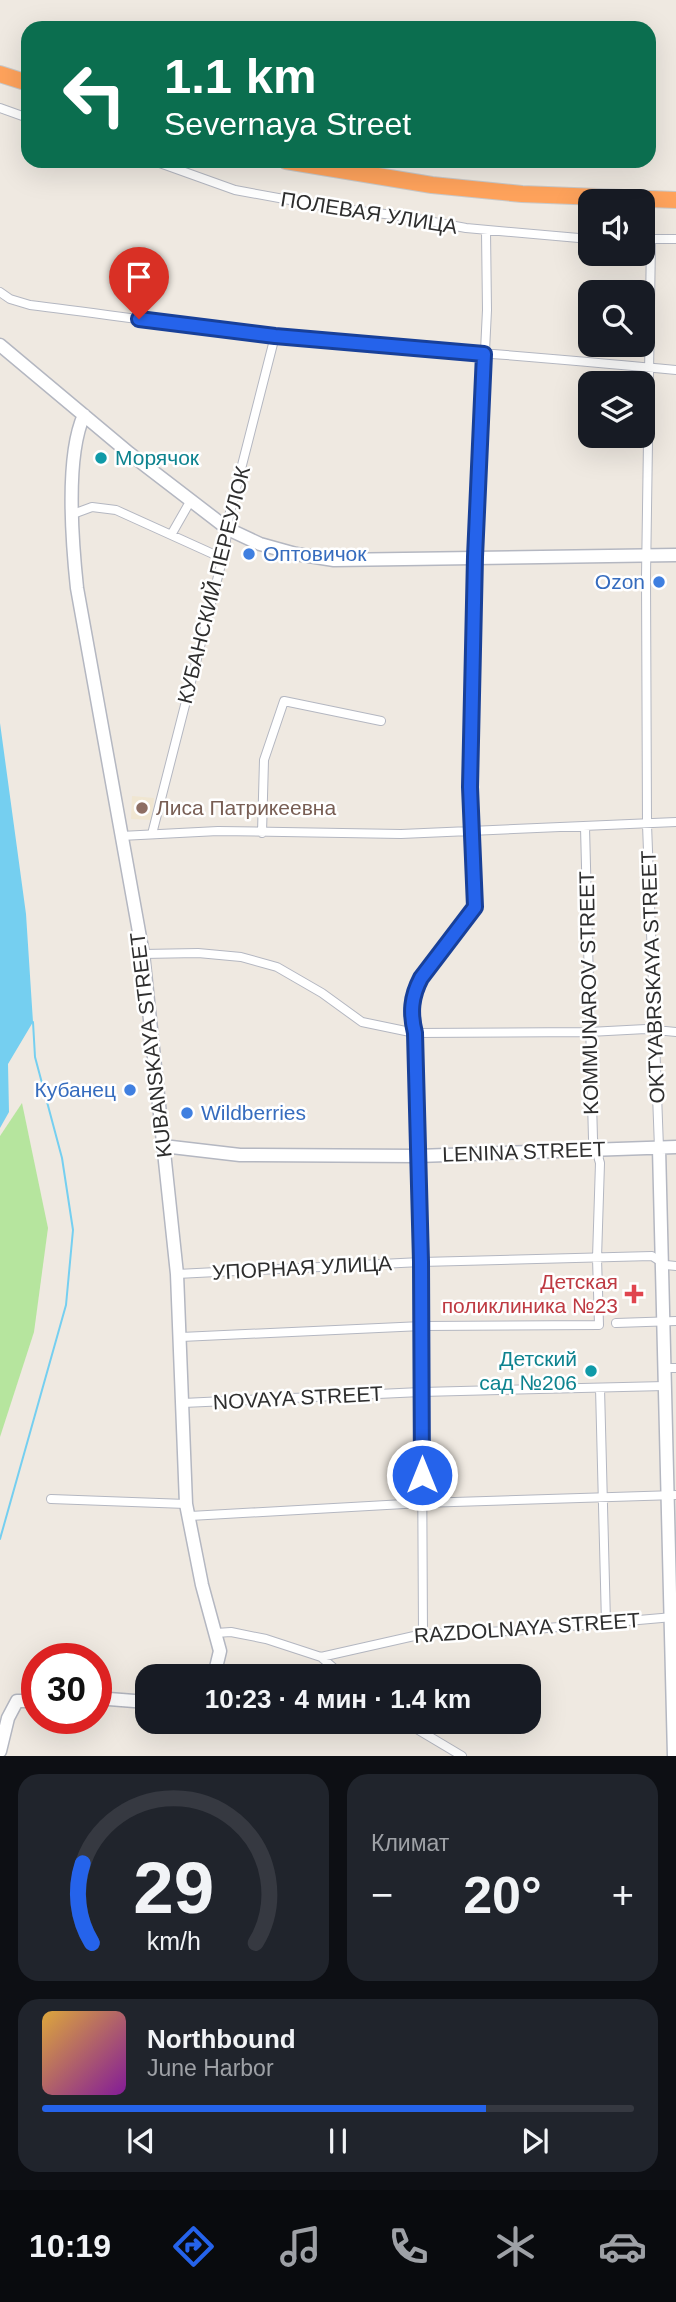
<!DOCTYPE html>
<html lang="ru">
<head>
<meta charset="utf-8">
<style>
  :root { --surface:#171b24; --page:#20242c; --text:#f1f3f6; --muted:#9ea1a6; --line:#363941; --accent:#2563eb }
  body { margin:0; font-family:Helvetica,sans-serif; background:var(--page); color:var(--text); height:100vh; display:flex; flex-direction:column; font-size:26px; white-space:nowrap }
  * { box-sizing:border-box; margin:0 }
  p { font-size:23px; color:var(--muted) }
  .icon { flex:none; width:38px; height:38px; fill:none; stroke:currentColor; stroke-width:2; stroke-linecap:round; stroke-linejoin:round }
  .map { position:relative; height:1756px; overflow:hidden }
  .sheet { display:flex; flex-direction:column; gap:18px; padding:18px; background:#0d0f14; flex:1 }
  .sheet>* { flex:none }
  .banner { position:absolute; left:21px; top:21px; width:635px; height:147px; border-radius:21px; box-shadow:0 7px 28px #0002; background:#0b6e4f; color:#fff; overflow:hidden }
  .fabs { position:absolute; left:578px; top:189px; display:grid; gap:14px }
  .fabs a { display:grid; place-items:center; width:77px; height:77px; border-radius:14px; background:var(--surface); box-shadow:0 7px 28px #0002; font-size:35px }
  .speed { position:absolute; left:21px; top:1643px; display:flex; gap:14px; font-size:35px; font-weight:700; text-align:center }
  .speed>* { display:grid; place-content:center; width:91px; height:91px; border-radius:50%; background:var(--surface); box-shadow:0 7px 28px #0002; line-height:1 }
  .speed .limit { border:10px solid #d22; background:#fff; color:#111 }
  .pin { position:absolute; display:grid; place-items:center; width:60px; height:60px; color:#fff; margin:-72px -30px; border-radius:50% 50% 50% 0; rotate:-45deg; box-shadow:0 0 7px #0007 }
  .pin .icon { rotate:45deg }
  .me { position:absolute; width:77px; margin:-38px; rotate:0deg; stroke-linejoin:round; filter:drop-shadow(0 0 5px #0008) }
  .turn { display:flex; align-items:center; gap:24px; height:147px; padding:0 28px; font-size:32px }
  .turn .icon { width:91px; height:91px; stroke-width:2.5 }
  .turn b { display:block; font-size:49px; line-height:60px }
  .big { font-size:52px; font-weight:800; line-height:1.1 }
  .sheet .widget { flex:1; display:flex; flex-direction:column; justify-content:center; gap:10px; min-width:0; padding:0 24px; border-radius:21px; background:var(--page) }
  .sheet .dial { align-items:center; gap:0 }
  .dial svg { height:182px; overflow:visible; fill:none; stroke:var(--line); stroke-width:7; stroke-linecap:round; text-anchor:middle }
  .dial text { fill:var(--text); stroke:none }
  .song { display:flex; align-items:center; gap:21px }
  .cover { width:84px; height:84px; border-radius:10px; background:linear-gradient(135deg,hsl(40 70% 55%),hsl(290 70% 35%)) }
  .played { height:7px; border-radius:4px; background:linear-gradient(90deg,var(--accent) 75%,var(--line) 75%) }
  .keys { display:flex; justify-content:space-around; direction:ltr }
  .heat { display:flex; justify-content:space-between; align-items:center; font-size:38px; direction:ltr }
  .sheet .tiles { flex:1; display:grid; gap:18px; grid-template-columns:1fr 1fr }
  .widget:last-child { grid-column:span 2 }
  .trip { position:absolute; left:135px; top:1664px; width:406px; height:70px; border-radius:21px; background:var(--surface); box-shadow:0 7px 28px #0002; font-weight:800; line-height:70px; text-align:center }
  .menu { display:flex; height:112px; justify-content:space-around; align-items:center; background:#090b0e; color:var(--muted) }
  .menu .icon { width:49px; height:49px }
  .menu .selected { color:var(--accent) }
  .menu b { font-size:32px; color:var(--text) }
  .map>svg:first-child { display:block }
</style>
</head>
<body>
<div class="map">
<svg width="676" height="1756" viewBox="0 0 676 1756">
  <rect width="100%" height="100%" fill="#efe9e1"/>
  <path fill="#f0e6d1" d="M132 796 154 798 152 820 131 819Z"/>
  <path fill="#b6e59e" d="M22 1103 48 1228 34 1332 0 1437V1136Z"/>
  <path fill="#75cff0" d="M0 723 26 914 33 1022 8 1064 9 1112 0 1128Z"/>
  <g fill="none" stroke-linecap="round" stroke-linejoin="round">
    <path stroke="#75cff0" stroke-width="2" d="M0 1539 66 1305 73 1230 62 1158 35 1057 33 1022"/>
    <g stroke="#b4b7c1" stroke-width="10">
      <path id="street" d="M0 108 28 118
        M154 161 235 190 328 207 401 216 466 228 590 239
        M642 239H676
        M651 239 646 577 647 824 659 1148
        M0 292 10 299 30 305C113 315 195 328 278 336 411 348 544 357 676 370
        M73 514 92 507 116 510 222 558
        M171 535 191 500
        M262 833 264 760 284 701 381 721
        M152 834 225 549 229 516 275 336
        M121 836 218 831 401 834 676 822
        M143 954 198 953 241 957 277 967 322 993 362 1022 415 1033 589 1032 646 1029 676 1032
        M177 1274 421 1262 652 1256 666 1265 676 1266
        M616 1323 676 1321
        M181 1337 422 1326 599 1325 597 1258 600 1163 593 1139 585 827
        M665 1368H676
        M600 1388 606 1623
        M183 1403 421 1392 665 1386
        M51 1499 186 1504
        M190 1516 422 1503 676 1495
        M216 1633 231 1632 266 1639 321 1657 423 1634 513 1631 673 1617
        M423 1634 421 1262 415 1033C411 1013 411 997 421 978L475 907 470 787 475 557 487 310 486 231
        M321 1657 343 1676
        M405 1722 462 1756"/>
    </g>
    <g stroke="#b4b7c1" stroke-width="15">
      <path id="secondary" d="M0 345 129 453 228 529 260 544 296 554 334 560 676 555
        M84 415C65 457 72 541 77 588L143 954 177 1274 186 1504 202 1585 220 1651 214 1676
        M163 1146 240 1155 418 1156 676 1147
        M659 1148 674 1756
        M96 1698 147 1702
        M0 1751 8 1718 17 1701H37"/>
    </g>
    <g stroke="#c9c9c9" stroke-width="18">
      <path id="highway" d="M0 74 28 83
        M286 161 432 185 522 194 676 200"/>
    </g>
    <use href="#street" stroke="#fff" stroke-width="8"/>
    <use href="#secondary" stroke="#fff" stroke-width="12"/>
    <use href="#highway" stroke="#ffa35c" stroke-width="16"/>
  </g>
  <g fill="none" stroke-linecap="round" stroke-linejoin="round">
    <g stroke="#184099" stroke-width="18">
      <path id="route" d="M139 319 275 336 484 354 475 557 470 787 475 907 421 978C411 997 410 1013 415 1033L421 1262 422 1475"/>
    </g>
    <use href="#route" stroke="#2563eb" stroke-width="12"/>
  </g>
  <g fill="#0f9aa8" stroke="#fff" stroke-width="2.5">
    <circle cx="101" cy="458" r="7"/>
    <circle cx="591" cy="1371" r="7"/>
  </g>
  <g fill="#3f7fe0" stroke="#fff" stroke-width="2.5">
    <circle cx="249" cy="554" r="7"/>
    <circle cx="659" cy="582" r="7"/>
    <circle cx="130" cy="1090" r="7"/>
    <circle cx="187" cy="1113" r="7"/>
  </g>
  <circle fill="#8d6e63" stroke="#fff" stroke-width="2.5" cx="142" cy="808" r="7"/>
  <path fill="#e0444e" stroke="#fff" stroke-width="2.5" d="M630.5 1283.5h7v7h7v7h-7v7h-7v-7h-7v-7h7z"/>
  <g text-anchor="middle" stroke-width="5" stroke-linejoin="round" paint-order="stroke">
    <g font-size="21" fill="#2e2e2e" stroke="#fff">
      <text transform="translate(369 213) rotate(9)" y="7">ПОЛЕВАЯ УЛИЦА</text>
      <text transform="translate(214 585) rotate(-76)" y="7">КУБАНСКИЙ ПЕРЕУЛОК</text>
      <text transform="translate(653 977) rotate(-92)" y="7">OKTYABRSKAYA STREET</text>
      <text transform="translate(589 993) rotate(-91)" y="7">KOMMUNAROV STREET</text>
      <text transform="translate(151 1045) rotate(-97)" y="7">KUBANSKAYA STREET</text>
      <text transform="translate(524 1152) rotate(-2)" y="7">LENINA STREET</text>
      <text transform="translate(302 1268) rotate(-3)" y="7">УПОРНАЯ УЛИЦА</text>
      <text transform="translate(298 1398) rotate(-3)" y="7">NOVAYA STREET</text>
      <text transform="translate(527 1628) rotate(-4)" y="7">RAZDOLNAYA STREET</text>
    </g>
    <g font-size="21" fill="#0d838f" stroke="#fff" text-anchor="start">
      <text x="115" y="465">Морячок</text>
      <text x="577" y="1366" text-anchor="end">Детский<tspan x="577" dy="24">сад №206</tspan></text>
    </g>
    <g font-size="21" fill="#366cbe" stroke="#fff" text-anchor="start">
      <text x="263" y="561">Оптовичок</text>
      <text x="645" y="589" text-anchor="end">Ozon</text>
      <text x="116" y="1097" text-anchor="end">Кубанец</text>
      <text x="201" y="1120">Wildberries</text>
    </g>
    <g font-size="21" fill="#785e54" stroke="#fff" text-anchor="start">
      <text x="156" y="815">Лиса Патрикеевна</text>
    </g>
    <g font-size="21" fill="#be3a42" stroke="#fff" text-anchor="end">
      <text x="618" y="1289">Детская<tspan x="618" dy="24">поликлиника №23</tspan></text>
    </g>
  </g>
</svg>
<div class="fabs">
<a><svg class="icon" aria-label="sound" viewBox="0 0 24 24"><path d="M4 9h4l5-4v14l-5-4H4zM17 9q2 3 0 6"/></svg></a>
<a><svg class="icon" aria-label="search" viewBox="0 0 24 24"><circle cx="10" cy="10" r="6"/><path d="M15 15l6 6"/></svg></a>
<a><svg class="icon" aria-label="layers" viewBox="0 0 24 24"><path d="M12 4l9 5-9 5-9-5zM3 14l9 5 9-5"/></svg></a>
</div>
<div class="speed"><div class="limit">30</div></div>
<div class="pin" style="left:139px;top:319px;background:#d93025"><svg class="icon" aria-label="arrive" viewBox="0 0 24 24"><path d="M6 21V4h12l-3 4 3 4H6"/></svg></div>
<svg class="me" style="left:422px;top:1475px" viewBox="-20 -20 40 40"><circle r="17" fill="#2563eb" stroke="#fff" stroke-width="3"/><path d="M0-11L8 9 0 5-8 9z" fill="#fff"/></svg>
<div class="trip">10:23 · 4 мин · 1.4 km</div>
<div class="banner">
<div class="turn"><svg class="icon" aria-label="left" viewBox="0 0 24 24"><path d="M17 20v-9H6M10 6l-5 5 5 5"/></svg><div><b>1.1 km</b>Severnaya Street</div></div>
</div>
</div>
<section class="sheet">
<div class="tiles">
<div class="widget dial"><svg viewBox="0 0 100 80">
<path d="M14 69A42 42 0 1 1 86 69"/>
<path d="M14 69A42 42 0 0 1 10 34" stroke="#2563eb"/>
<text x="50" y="56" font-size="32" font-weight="700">29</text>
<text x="50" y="72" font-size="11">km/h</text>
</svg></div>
<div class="widget"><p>Климат</p>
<div class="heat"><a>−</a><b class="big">20°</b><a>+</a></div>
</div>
<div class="widget">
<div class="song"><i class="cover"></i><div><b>Northbound</b><p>June Harbor</p></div></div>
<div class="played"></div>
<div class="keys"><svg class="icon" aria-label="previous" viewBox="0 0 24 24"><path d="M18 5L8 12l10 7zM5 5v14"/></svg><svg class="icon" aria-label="pause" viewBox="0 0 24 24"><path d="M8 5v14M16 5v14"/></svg><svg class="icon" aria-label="next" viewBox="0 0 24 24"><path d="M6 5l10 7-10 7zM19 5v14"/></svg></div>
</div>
</div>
</section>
<nav class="menu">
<b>10:19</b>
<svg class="icon selected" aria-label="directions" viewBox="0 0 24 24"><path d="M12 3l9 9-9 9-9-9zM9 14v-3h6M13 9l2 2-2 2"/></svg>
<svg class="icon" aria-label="music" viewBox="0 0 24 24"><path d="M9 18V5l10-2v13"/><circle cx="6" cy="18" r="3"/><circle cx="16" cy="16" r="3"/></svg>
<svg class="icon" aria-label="phone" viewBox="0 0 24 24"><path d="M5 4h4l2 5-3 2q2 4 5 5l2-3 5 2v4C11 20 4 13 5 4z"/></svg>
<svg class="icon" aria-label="climate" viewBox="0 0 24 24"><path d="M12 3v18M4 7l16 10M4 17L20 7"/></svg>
<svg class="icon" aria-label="car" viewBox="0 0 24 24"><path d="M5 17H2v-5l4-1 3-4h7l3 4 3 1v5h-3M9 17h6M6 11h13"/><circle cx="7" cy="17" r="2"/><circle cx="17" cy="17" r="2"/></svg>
</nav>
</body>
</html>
